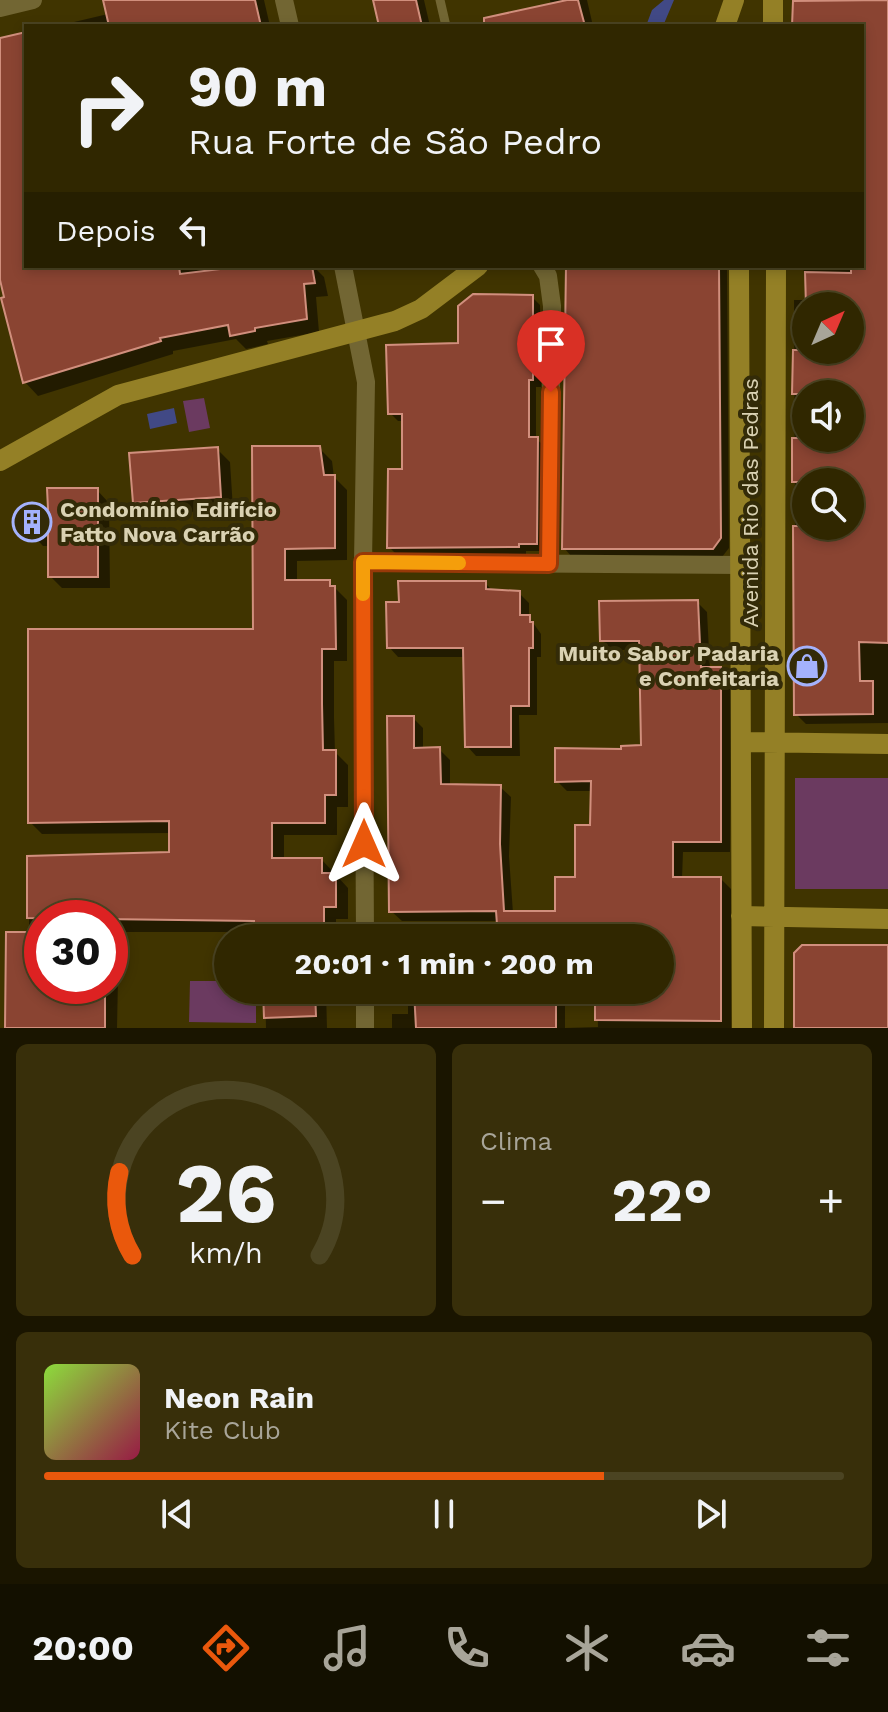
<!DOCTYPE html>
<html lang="pt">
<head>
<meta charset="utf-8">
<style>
  :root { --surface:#302700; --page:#382f0a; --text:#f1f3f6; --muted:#a8a599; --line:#4b4422; --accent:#ea580c }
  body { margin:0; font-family:"Work Sans",sans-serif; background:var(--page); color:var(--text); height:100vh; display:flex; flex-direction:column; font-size:30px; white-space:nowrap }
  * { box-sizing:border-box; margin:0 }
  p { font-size:26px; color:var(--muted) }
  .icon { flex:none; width:44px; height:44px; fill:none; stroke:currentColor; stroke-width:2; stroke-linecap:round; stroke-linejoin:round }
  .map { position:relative; height:1028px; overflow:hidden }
  .sheet { display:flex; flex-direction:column; gap:16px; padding:16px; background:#1a1500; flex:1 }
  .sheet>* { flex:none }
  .banner { position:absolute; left:24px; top:24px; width:840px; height:244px; border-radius:0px; box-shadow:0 4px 12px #0003,0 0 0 2px var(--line); background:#302700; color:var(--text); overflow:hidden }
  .needle { width:52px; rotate:44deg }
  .buttons { position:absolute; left:792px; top:292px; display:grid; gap:16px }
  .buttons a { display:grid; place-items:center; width:72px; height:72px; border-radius:50%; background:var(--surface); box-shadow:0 4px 12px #0003,0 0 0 2px var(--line); font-size:40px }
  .speed { position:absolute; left:24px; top:900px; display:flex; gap:16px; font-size:40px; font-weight:700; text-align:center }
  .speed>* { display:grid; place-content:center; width:104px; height:104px; border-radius:50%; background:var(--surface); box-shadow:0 4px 12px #0003,0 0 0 2px var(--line); line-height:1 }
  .speed .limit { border:12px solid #d22; background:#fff; color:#111 }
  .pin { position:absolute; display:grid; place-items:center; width:68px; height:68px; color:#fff; margin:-82px -34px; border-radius:50% 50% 50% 0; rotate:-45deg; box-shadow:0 0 8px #0007 }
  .pin .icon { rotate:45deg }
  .me { position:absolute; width:88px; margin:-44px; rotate:0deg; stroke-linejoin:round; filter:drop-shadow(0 0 6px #0008) }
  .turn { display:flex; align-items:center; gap:28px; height:168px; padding:0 32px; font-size:36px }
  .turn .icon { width:104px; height:104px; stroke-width:2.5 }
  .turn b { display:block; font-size:56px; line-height:68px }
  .then { display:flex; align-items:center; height:76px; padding:0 32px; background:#0003; gap:16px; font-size:30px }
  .big { font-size:60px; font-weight:700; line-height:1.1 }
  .sheet .widget { flex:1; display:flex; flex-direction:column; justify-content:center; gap:12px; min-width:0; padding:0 28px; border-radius:12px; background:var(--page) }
  .sheet .dial { align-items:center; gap:0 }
  .dial svg { height:208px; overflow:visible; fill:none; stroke:var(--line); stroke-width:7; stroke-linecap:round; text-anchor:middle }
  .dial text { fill:var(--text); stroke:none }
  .song { display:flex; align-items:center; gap:24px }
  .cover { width:96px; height:96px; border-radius:12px; background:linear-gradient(135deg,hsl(90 70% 55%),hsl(340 70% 35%)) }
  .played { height:8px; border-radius:4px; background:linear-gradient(90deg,var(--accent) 70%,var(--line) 70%) }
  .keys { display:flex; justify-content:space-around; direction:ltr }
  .heat { display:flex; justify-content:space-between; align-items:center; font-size:44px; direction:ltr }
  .sheet .tiles { flex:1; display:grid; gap:16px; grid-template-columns:1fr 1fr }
  .widget:last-child { grid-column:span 2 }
  .trip { position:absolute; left:214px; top:924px; width:460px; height:80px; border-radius:40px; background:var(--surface); box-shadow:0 4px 12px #0003,0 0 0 2px var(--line); font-weight:700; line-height:80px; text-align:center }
  .tabs { display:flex; height:128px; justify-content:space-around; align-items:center; background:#131000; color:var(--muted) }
  .tabs .icon { width:56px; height:56px }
  .tabs .current { color:var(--accent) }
  .tabs b { font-size:36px; color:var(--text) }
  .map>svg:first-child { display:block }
</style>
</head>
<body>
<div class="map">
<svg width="888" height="1028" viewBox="0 0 888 1028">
  <rect width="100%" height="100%" fill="#403400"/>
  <path fill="#6b3a60" d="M204 398 210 428 189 432 183 401Z
    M795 778H888V889H795Z
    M190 981H228V990H256V1023L189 1022Z"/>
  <path fill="#414985" d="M664 0H674L663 26H646L652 10Z
    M174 408 177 423 150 429 147 414Z"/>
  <path fill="#0007" fill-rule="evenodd" d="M108 0H264L270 26H57L108 14Z
    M375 0H424L430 26H381Z
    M550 0H587L593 26H495L551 6Z
    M803 0H888V723L806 724 796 714 794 300H808L807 273 797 266H862V26H795ZM806 306H850V350H806ZM806 394H850V438H806ZM806 482H850V526H806Z
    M26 34V266H313L324 277 328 296 316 297 319 332 267 341 268 344 246 349 236 339 173 351V354L38 396 25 382 0 273V40Z
    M568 266H727L729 548 722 557H572L564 548Z
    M532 297 540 305 541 387H536V439L546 447 544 551H526V554L397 555 389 547 404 471V421H398L390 413 460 345Z
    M319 448 332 461 334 477 347 490V560L297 561V582H329L347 600V661H334V718L335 752 348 765V807H337V835H284V860H322L348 888V919H336V938H232V932H119L117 1028H7L29 934V858L171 854V833L42 834 30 822 255 631ZM42 918H110V986H42Z
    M217 449 230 462 233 509 148 515 135 502Z
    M97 490 109 503 110 588H62L50 576V546H43L31 533Z
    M485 583 493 591 519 593 529 603V617L541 634V657H537V715H519L520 756H476L467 746 466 657H398L389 647 401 604Z
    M697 602 707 612 710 669H720L731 679 730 852H683L682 879H721L731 889V1028H392V1014H408V990H565V1028L598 1027 597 990H660V938H500L499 921H402L391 911 413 718 423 728V750L439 749 450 760V786L500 787 511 797 509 856 513 913H558L577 879 592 827V791H567L557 781 624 751 643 747 641 650H612L602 640Z
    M265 990H326L327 1028H266Z"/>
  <path fill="#8a4432" stroke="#d18f7d" stroke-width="2" d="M103 0H255L261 26H109Z
    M373 0H416L422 26H379Z
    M567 0H578L585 26H484V18Z
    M888 0V643L859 642 860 681H873V714L794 715 793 526H850V482H792V438H850V394H792L793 350H850V306H806L805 272 851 273V266H862V26H792L793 1Z
    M26 32V266H179L180 274 245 266H312L315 283 304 284 307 319 255 328V331L230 336 228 325 160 338 161 341 23 383 1 298 4 297 0 280V38Z
    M566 266H719L721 538 713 549H562Z
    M473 294 533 295V380H529V437H538L537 544H519V547L387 548 388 469H402V414H388L386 345 458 343V306Z
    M252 446H320L324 475H335V548L285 549V580H330V586H335L336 649H322V704L323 750H336V795H325V823H272V858H322V873H336V907H324V929L254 930V921L27 918V856L169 852V821L28 823V629H253Z
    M218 447 221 497 133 503 129 453Z
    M47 488H98V577H48V534H29L28 509H48Z
    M398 581H486V589L520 591V615H530V622H533V648H529V706H511V747H465L463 648H387L386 602H399Z
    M698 600 701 667H721V842H673V877H721V1021L595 1020V990H660V933L612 929V933H582V938H498L496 911 389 912 387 716H414V748L440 747 441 784 501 785 500 844 504 911H555V877H575V825H590L591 781 555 782V748L621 749V746L641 745 639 641H600L599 601Z
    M6 932H42V986H105V1028H5Z
    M802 945H888V1028H794V953Z
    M263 990H315L316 1016 264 1018Z
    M556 990V1028H416L414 991Z"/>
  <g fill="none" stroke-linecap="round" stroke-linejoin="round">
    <path stroke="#726633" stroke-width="9" d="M440 0 446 26"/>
    <path stroke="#726633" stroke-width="18" d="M284 0 290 26
      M0 8 33 0
      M343 266 366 382 363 562 365 938
      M542 266 548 276 552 306 549 564
      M363 562 741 565
      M365 990V1028"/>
    <path stroke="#948026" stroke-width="20" d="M773 0V26
      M725 26 734 0
      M739 266 742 1028
      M0 461 118 395 395 321 421 309 478 266
      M741 742 888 744
      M741 916 888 919
      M774 1028 776 266"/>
  </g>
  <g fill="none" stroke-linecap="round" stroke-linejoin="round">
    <g stroke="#983908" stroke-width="20">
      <path id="route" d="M364 844 363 562 549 564 551 392"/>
    </g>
    <use href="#route" stroke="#ea580c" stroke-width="14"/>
    <path stroke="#f59e0b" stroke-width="14" d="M363 594V562L459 563"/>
  </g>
  <defs>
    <g id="building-ring" transform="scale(2)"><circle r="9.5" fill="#332b08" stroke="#a4b2fc" stroke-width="1.5"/><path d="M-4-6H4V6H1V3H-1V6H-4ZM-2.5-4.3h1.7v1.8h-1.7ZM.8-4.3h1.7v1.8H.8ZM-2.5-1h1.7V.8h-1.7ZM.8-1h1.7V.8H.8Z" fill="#a4b2fc"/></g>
    <g id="shop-ring" transform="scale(2)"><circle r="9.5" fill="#332b08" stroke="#a4b2fc" stroke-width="1.5"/><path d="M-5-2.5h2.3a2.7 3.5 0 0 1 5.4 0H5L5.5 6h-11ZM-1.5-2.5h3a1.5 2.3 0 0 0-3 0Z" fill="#a4b2fc"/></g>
  </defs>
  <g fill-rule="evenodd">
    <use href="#building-ring" x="32" y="522"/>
    <use href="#shop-ring" x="807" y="666"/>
  </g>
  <g text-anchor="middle" stroke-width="8" stroke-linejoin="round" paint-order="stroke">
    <g font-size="22" fill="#dad2b3" stroke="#332b08">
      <text transform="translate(750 503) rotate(-90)" y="8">Avenida Rio das Pedras</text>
    </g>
    <g font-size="22" font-weight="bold" fill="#dad2b3" stroke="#332b08" text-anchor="start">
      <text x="60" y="517">Condomínio Edifício<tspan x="60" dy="25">Fatto Nova Carrão</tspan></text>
      <text x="779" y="661" text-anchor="end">Muito Sabor Padaria<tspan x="779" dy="25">e Confeitaria</tspan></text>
    </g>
  </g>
</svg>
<div class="buttons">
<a><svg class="needle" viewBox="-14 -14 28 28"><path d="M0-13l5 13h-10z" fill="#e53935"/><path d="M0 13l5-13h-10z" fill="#a8a599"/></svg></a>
<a><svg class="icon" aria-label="sound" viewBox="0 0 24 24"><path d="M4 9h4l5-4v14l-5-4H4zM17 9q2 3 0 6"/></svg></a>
<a><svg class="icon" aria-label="search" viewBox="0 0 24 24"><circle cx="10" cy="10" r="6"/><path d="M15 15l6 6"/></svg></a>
</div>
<div class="speed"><div class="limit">30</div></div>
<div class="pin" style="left:551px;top:392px;background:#d93025"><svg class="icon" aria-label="arrive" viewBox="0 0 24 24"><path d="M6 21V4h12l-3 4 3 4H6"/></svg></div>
<svg class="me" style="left:364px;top:844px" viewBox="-20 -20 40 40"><path d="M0-17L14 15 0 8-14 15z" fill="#ea580c" stroke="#fff" stroke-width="4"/></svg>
<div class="trip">20:01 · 1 min · 200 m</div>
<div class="banner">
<div class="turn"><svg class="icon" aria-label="right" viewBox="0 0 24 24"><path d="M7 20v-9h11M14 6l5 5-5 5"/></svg><div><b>90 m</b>Rua Forte de São Pedro</div></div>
<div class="then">Depois<svg class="icon" aria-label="left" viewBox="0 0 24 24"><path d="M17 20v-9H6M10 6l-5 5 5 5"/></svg></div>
</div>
</div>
<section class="sheet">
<div class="tiles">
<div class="widget dial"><svg viewBox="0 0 100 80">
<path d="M14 69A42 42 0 1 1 86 69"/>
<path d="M14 69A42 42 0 0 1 9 37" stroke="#ea580c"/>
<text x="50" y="56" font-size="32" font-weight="700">26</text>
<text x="50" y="72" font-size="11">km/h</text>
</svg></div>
<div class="widget"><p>Clima</p>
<div class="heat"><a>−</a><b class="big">22°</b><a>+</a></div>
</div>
<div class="widget">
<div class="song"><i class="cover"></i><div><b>Neon Rain</b><p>Kite Club</p></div></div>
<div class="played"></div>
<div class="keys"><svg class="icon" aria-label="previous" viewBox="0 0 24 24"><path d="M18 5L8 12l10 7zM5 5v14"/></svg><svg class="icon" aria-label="pause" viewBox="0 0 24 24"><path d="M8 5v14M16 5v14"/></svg><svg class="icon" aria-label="next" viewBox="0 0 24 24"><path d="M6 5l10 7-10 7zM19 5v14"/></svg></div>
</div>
</div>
</section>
<nav class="tabs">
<b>20:00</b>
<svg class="icon current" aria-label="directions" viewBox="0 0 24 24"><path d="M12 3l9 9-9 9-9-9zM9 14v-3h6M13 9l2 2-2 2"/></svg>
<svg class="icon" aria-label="music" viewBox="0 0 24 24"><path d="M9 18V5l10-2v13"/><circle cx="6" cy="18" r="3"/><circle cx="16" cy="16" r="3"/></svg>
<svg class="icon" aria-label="phone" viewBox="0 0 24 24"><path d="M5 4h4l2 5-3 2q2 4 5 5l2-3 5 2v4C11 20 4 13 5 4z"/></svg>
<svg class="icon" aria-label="climate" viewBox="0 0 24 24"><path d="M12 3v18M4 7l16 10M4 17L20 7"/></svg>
<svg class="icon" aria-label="car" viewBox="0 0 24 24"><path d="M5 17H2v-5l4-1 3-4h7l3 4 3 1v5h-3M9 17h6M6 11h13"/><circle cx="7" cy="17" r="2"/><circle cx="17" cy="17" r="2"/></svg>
<svg class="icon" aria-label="filters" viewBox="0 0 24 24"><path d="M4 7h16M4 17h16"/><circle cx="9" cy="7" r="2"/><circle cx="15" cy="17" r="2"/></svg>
</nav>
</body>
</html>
